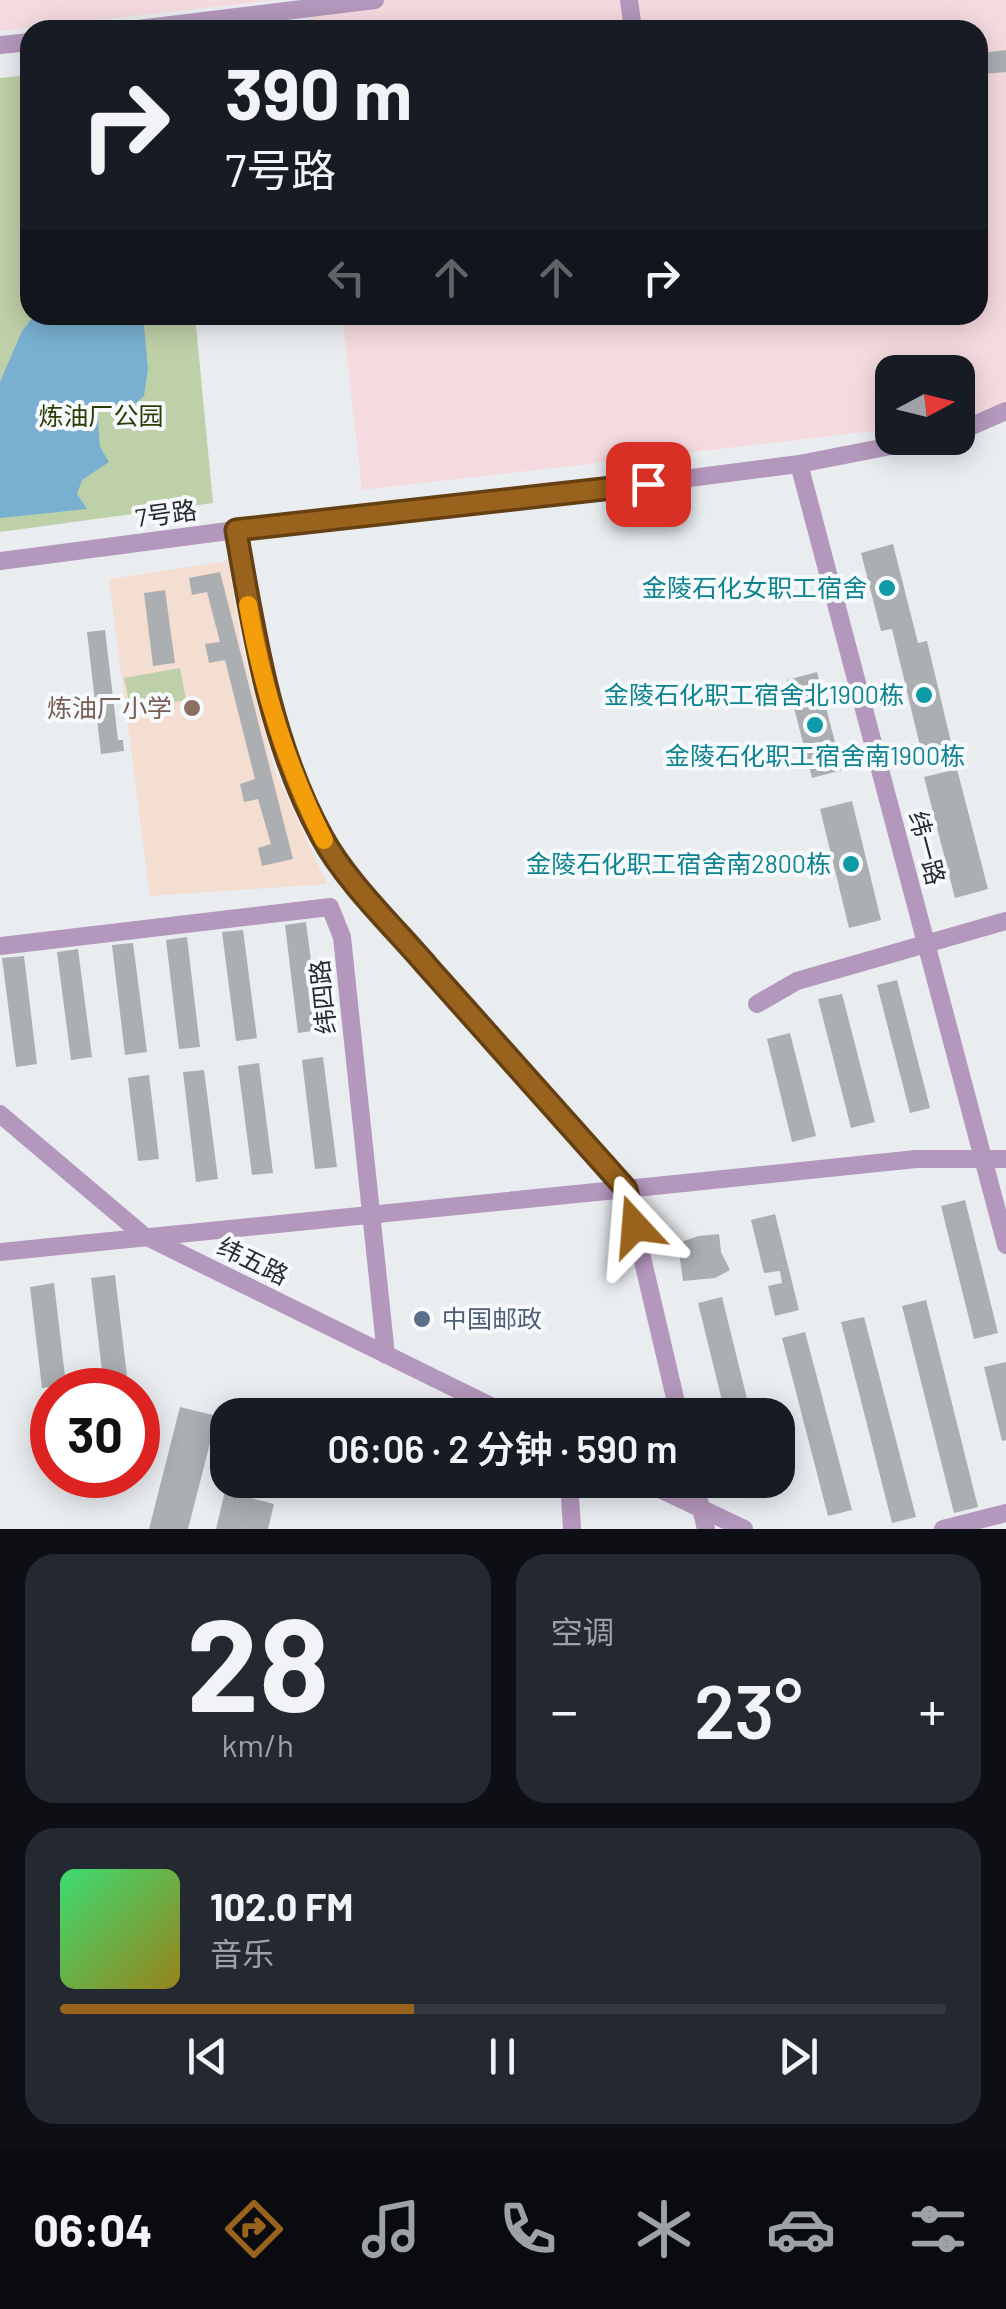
<!DOCTYPE html>
<html lang="zh">
<head>
<meta charset="utf-8">
<style>
  :root { --surface:#171b24; --page:#242831; --text:#f1f3f6; --muted:#9ea1a6; --line:#363941; --accent:#9a631d }
  body { margin:0; font-family:Barlow,"Noto Sans SC",sans-serif; background:var(--page); color:var(--text); height:100vh; display:flex; flex-direction:column; font-size:38px; white-space:nowrap }
  * { box-sizing:border-box; margin:0 }
  p { font-size:32px; color:var(--muted) }
  .icon { flex:none; width:55px; height:55px; fill:none; stroke:currentColor; stroke-width:2; stroke-linecap:round; stroke-linejoin:round }
  .map { position:relative; height:1529px; overflow:hidden }
  .details { display:flex; flex-direction:column; gap:25px; padding:25px; background:#0d0f14; flex:1 }
  .details>* { flex:none }
  .hud { position:absolute; left:20px; top:20px; width:968px; height:305px; border-radius:30px; box-shadow:0 5px 25px #0003; background:#171b24; color:var(--text); overflow:hidden }
  .needle { width:65px; rotate:83deg }
  .tools { position:absolute; left:875px; top:355px; display:grid; gap:20px }
  .tools a { display:grid; place-items:center; width:100px; height:100px; border-radius:20px; background:var(--surface); box-shadow:0 5px 25px #0003; font-size:50px }
  .speed { position:absolute; left:30px; top:1368px; display:flex; gap:20px; font-size:50px; font-weight:700; text-align:center }
  .speed>* { display:grid; place-content:center; width:130px; height:130px; border-radius:50%; background:var(--surface); box-shadow:0 5px 25px #0003; line-height:1 }
  .speed .limit { border:15px solid #d22; background:#fff; color:#111 }
  .pin { position:absolute; display:grid; place-items:center; width:85px; height:85px; color:#fff; margin:-42px; border-radius:20px; box-shadow:0 5px 15px #0006 }
  .me { position:absolute; width:110px; margin:-55px; rotate:341deg; stroke-linejoin:round; filter:drop-shadow(0 0 8px #0008) }
  .turn { display:flex; align-items:center; gap:35px; height:210px; padding:0 40px; font-size:45px }
  .turn .icon { width:130px; height:130px; stroke-width:2.5 }
  .turn b { display:block; font-size:70px; line-height:85px }
  .lanes { display:flex; align-items:center; height:95px; padding:0 40px; background:#0003; justify-content:center; gap:50px; direction:ltr }
  .lanes .off { opacity:.35 }
  .big { font-size:75px; font-weight:600; line-height:1.1 }
  .details .card { flex:1; display:flex; flex-direction:column; justify-content:center; gap:15px; min-width:0; padding:0 35px; border-radius:30px; background:var(--page) }
  .details .dial { align-items:center; gap:0 }
  .dial b { font-size:130px; line-height:1 }
  .song { display:flex; align-items:center; gap:30px }
  .cover { width:120px; height:120px; border-radius:15px; background:linear-gradient(135deg,hsl(140 70% 55%),hsl(50 70% 35%)) }
  .played { height:10px; border-radius:5px; background:linear-gradient(90deg,var(--accent) 40%,var(--line) 40%) }
  .keys { display:flex; justify-content:space-around; direction:ltr }
  .heat { display:flex; justify-content:space-between; align-items:center; font-size:55px; direction:ltr }
  .details .tiles { flex:1; display:grid; gap:25px; grid-template-columns:1fr 1fr }
  .card:last-child { grid-column:span 2 }
  .trip { position:absolute; left:210px; top:1398px; width:585px; height:100px; border-radius:30px; background:var(--surface); box-shadow:0 5px 25px #0003; font-weight:600; line-height:100px; text-align:center }
  .menu { display:flex; height:160px; justify-content:space-around; align-items:center; background:#090b0e; color:var(--muted) }
  .menu .icon { width:70px; height:70px }
  .menu .current { color:var(--accent) }
  .menu b { font-size:45px; color:var(--text) }
  .map>svg:first-child { display:block }
</style>
</head>
<body>
<div class="map">
<svg width="1006" height="1529" viewBox="0 0 1006 1529">
  <rect width="100%" height="100%" fill="#eaedf0"/>
  <path fill="#f5dbe0" d="M0 0H276L0 31Z
    M306 0H1006V416L958 421V372H892V429L362 490 342 315H978V30H309Z"/>
  <path fill="#f4ddd1" d="M228 561 242 647 274 769 327 884 150 896 109 579Z"/>
  <path fill="#bed0a8" d="M30 75V315H195L213 503 0 532V78Z
    M180 668 186 700 131 710 124 678Z"/>
  <path fill="#79b0d1" d="M35 315H143L148 369 144 396 136 403 97 407 100 447 109 462 82 480 77 494 87 509 0 518V382L22 331Z"/>
  <path fill="#acafb2" d="M1006 50V72L984 74 982 53Z
    M893 544 918 643 927 641 951 742 921 750 892 629 881 631 861 553Z
    M220 572 293 859 262 866 258 848 271 844 258 799 244 802 240 784 255 779 225 660 209 663 205 644 220 642 207 592 192 595 189 578Z
    M165 590 175 663 153 666 144 593Z
    M105 630 118 740H123L124 751 101 754 87 632Z
    M817 672 842 770 812 778 787 680Z
    M957 769 988 889 955 898 924 777Z
    M852 801 881 920 849 928 820 809Z
    M306 922 320 1030 298 1033 285 925Z
    M243 930 257 1038 236 1041 222 932Z
    M187 937 200 1047 179 1049 166 940Z
    M133 943 147 1052 125 1055 112 945Z
    M78 949 92 1057 71 1060 57 952Z
    M24 956 37 1064 16 1067 2 958Z
    M897 980 930 1108 910 1113 877 985Z
    M842 994 875 1122 851 1128 818 999Z
    M790 1033 816 1136 792 1142 767 1039Z
    M323 1057 337 1167 315 1169 302 1060Z
    M259 1063 273 1173 252 1175 238 1066Z
    M204 1070 218 1179 196 1182 183 1072Z
    M149 1075 159 1159 138 1161 128 1078Z
    M965 1200 998 1333 974 1339 941 1206Z
    M775 1214 799 1310 775 1316 768 1286 782 1283 780 1271 764 1273 751 1220Z
    M719 1234 721 1252 730 1270 715 1278 683 1281 680 1259 673 1245 698 1236Z
    M115 1275 127 1376 103 1379 91 1278Z
    M54 1283 66 1385 42 1388 30 1287Z
    M722 1297 749 1407 725 1413 698 1303Z
    M926 1300 978 1507 954 1513 902 1306Z
    M864 1317 916 1517 892 1523 841 1322Z
    M805 1332 852 1510 828 1516 782 1338Z
    M1006 1362V1440L1002 1441 984 1367Z
    M250 1398 301 1411V1415H246Z
    M180 1407 217 1416 188 1529H149Z
    M225 1491 274 1504 268 1529H216Z"/>
  <g fill="none" stroke-linecap="round" stroke-linejoin="round">
    <path stroke="#b397bc" stroke-width="18" d="M629 0 633 30
      M130 30 375 0
      M0 45 30 42
      M958 432 1006 411
      M799 464 1006 1245
      M0 561 236 530 497 503 799 464 932 438
      M0 946 330 907 342 937 386 1355
      M757 1004 797 981 1006 921
      M0 1114 143 1235 509 1415
      M0 1252 626 1189 365 896 323 839 289 762 254 639 236 530
      M679 1415 626 1189 916 1159H1006
      M569 1480 572 1529
      M641 1480 744 1529
      M694 1480 706 1529
      M943 1529 1006 1513"/>
  </g>
  <g fill="none" stroke-linecap="round" stroke-linejoin="round">
    <g stroke="#644013" stroke-width="25">
      <path id="route" d="M635 1226 626 1189C560 1115 494 1041 428 967 394 927 347 883 322 837 271 744 254 634 236 530L648 484"/>
    </g>
    <use href="#route" stroke="#9a631d" stroke-width="18"/>
    <path stroke="#f59e0b" stroke-width="18" d="M248 605C262 686 287 767 324 840"/>
  </g>
  <g fill="#0f9aa8" stroke="#f7fafd" stroke-width="4">
    <circle cx="887" cy="588" r="10"/>
    <circle cx="924" cy="695" r="10"/>
    <circle cx="815" cy="725" r="10"/>
    <circle cx="851" cy="864" r="10"/>
  </g>
  <circle fill="#8d6e63" stroke="#f7fafd" stroke-width="4" cx="192" cy="708" r="10"/>
  <circle fill="#5c6f8a" stroke="#f7fafd" stroke-width="4" cx="422" cy="1319" r="10"/>
  <g text-anchor="middle" stroke-width="8" stroke-linejoin="round" paint-order="stroke">
    <g font-size="25" fill="#2b3f05" stroke="#f7fafd">
      <text x="101" y="425">炼油厂公园</text>
    </g>
    <g font-size="25" fill="#292a2b" stroke="#f7fafd">
      <text transform="translate(166 514) rotate(-8)" y="9">7号路</text>
      <text transform="translate(927 848) rotate(75)" y="9">纬一路</text>
      <text transform="translate(323 997) rotate(-96)" y="9">纬四路</text>
      <text transform="translate(253 1261) rotate(26)" y="9">纬五路</text>
    </g>
    <g font-size="25" fill="#0d838f" stroke="#f7fafd" text-anchor="end">
      <text x="867" y="597">金陵石化女职工宿舍</text>
      <text x="904" y="704">金陵石化职工宿舍北1900栋</text>
      <text x="815" y="765" text-anchor="middle">金陵石化职工宿舍南1900栋</text>
      <text x="831" y="873">金陵石化职工宿舍南2800栋</text>
    </g>
    <g font-size="25" fill="#785e54" stroke="#f7fafd" text-anchor="end">
      <text x="172" y="717">炼油厂小学</text>
    </g>
    <g font-size="25" fill="#4e5e75" stroke="#f7fafd" text-anchor="start">
      <text x="442" y="1328">中国邮政</text>
    </g>
  </g>
</svg>
<div class="tools">
<a><svg class="needle" viewBox="-14 -14 28 28"><path d="M0-13l5 13h-10z" fill="#e53935"/><path d="M0 13l5-13h-10z" fill="#9ea1a6"/></svg></a>
</div>
<div class="speed"><div class="limit">30</div></div>
<div class="pin" style="left:648px;top:484px;background:#d93025"><svg class="icon" aria-label="arrive" viewBox="0 0 24 24"><path d="M6 21V4h12l-3 4 3 4H6"/></svg></div>
<svg class="me" style="left:635px;top:1226px" viewBox="-20 -20 40 40"><path d="M0-17L14 15 0 8-14 15z" fill="#9a631d" stroke="#fff" stroke-width="4"/></svg>
<div class="trip">06:06 · 2 分钟 · 590 m</div>
<div class="hud">
<div class="turn"><svg class="icon" aria-label="right" viewBox="0 0 24 24"><path d="M7 20v-9h11M14 6l5 5-5 5"/></svg><div><b>390 m</b>7号路</div></div>
<div class="lanes"><svg class="icon off" aria-label="left" viewBox="0 0 24 24"><path d="M17 20v-9H6M10 6l-5 5 5 5"/></svg><svg class="icon off" aria-label="ahead" viewBox="0 0 24 24"><path d="M12 20V5M6 11l6-6 6 6"/></svg><svg class="icon off" aria-label="ahead" viewBox="0 0 24 24"><path d="M12 20V5M6 11l6-6 6 6"/></svg><svg class="icon" aria-label="right" viewBox="0 0 24 24"><path d="M7 20v-9h11M14 6l5 5-5 5"/></svg></div>
</div>
</div>
<section class="details">
<div class="tiles">
<div class="card dial"><b>28</b><p>km/h</p></div>
<div class="card"><p>空调</p>
<div class="heat"><a>−</a><b class="big">23°</b><a>+</a></div>
</div>
<div class="card">
<div class="song"><i class="cover"></i><div><b>102.0 FM</b><p>音乐</p></div></div>
<div class="played"></div>
<div class="keys"><svg class="icon" aria-label="previous" viewBox="0 0 24 24"><path d="M18 5L8 12l10 7zM5 5v14"/></svg><svg class="icon" aria-label="pause" viewBox="0 0 24 24"><path d="M8 5v14M16 5v14"/></svg><svg class="icon" aria-label="next" viewBox="0 0 24 24"><path d="M6 5l10 7-10 7zM19 5v14"/></svg></div>
</div>
</div>
</section>
<nav class="menu">
<b>06:04</b>
<svg class="icon current" aria-label="directions" viewBox="0 0 24 24"><path d="M12 3l9 9-9 9-9-9zM9 14v-3h6M13 9l2 2-2 2"/></svg>
<svg class="icon" aria-label="music" viewBox="0 0 24 24"><path d="M9 18V5l10-2v13"/><circle cx="6" cy="18" r="3"/><circle cx="16" cy="16" r="3"/></svg>
<svg class="icon" aria-label="phone" viewBox="0 0 24 24"><path d="M5 4h4l2 5-3 2q2 4 5 5l2-3 5 2v4C11 20 4 13 5 4z"/></svg>
<svg class="icon" aria-label="climate" viewBox="0 0 24 24"><path d="M12 3v18M4 7l16 10M4 17L20 7"/></svg>
<svg class="icon" aria-label="car" viewBox="0 0 24 24"><path d="M5 17H2v-5l4-1 3-4h7l3 4 3 1v5h-3M9 17h6M6 11h13"/><circle cx="7" cy="17" r="2"/><circle cx="17" cy="17" r="2"/></svg>
<svg class="icon" aria-label="filters" viewBox="0 0 24 24"><path d="M4 7h16M4 17h16"/><circle cx="9" cy="7" r="2"/><circle cx="15" cy="17" r="2"/></svg>
</nav>
</body>
</html>
